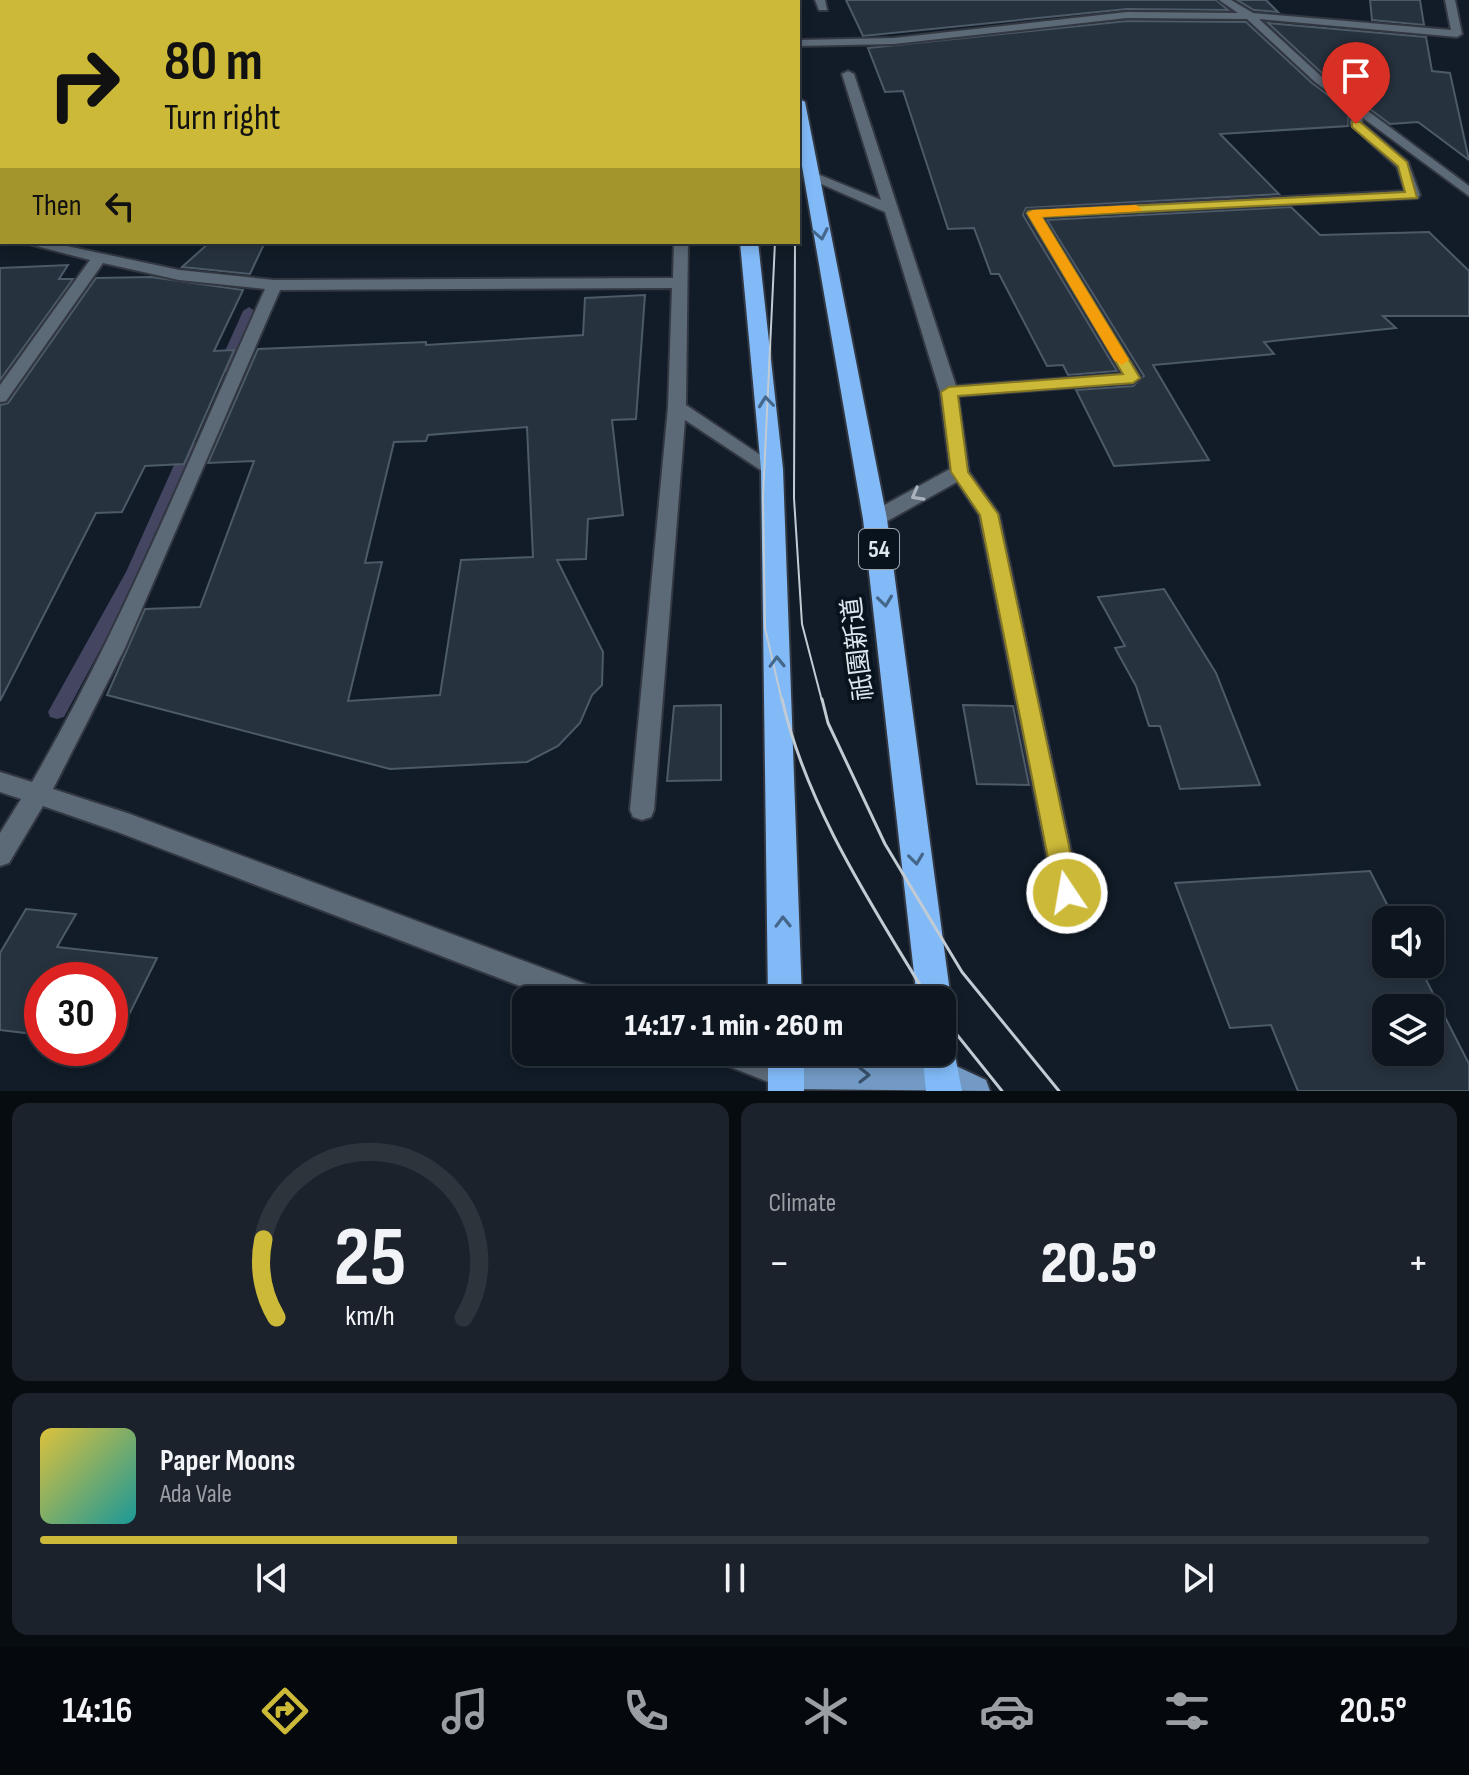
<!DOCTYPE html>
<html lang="en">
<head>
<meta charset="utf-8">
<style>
  :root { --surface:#0d151e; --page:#1b222b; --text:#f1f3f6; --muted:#9a9fa4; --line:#2d343c; --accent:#ccb938 }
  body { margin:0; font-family:"Sofia Sans Condensed","Noto Sans JP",sans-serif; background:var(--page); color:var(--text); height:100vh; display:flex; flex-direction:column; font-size:30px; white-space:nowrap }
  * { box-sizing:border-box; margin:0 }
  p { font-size:26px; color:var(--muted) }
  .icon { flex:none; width:44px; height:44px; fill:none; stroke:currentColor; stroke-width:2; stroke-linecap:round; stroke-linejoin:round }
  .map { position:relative; height:1091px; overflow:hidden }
  .sheet { display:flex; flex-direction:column; gap:12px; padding:12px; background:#070c10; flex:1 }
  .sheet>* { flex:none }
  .top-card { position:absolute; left:0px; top:0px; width:800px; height:244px; box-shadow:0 4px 12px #0003,0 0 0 2px var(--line); background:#ccb938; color:#111; overflow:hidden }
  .buttons { position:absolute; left:1372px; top:906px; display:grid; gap:16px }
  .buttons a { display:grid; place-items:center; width:72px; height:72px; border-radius:16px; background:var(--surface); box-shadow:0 4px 12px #0003,0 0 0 2px var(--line); font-size:40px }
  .speed { position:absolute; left:24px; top:962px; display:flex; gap:16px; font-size:40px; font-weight:700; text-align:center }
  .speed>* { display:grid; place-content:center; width:104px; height:104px; border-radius:50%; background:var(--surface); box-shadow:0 4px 12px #0003,0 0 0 2px var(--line); line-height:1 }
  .speed .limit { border:12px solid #d22; background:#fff; color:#111 }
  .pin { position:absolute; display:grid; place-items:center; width:68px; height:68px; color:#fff; margin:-82px -34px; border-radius:50% 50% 50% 0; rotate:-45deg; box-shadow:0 0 8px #0007 }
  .pin .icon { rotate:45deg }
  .me { position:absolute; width:88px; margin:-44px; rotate:348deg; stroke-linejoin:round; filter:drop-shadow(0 0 6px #0008) }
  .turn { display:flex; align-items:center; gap:28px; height:168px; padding:0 32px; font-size:36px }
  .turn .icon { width:104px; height:104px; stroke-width:2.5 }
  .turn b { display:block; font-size:56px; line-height:68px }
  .then { display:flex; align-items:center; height:76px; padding:0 32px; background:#0003; gap:16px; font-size:30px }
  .big { font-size:60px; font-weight:800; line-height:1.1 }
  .sheet .tile { flex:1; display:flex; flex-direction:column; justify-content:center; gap:12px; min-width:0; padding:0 28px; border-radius:16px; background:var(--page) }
  .sheet .dial { align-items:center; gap:0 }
  .dial svg { height:208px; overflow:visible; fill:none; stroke:var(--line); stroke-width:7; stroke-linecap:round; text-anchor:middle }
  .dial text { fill:var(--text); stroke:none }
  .song { display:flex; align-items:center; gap:24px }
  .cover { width:96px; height:96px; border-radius:12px; background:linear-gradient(135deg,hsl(50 70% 55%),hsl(180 70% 35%)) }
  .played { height:8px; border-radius:4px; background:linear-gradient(90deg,var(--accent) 30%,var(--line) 30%) }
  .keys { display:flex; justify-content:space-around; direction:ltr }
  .heat { display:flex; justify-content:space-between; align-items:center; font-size:44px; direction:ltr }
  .sheet .tiles { flex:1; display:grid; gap:12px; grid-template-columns:1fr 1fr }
  .tile:last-child { grid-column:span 2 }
  .trip { position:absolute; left:512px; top:986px; width:444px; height:80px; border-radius:16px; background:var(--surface); box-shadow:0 4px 12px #0003,0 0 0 2px var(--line); font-weight:800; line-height:80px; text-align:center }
  .menu { display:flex; height:128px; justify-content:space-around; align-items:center; background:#05080c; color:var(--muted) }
  .menu .icon { width:56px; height:56px }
  .menu .current { color:var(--accent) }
  .menu b { font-size:36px; color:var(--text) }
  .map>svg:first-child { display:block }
</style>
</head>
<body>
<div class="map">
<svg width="1469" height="1091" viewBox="0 0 1469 1091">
  <rect width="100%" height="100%" fill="#111c28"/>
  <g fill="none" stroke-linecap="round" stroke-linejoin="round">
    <path fill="#434561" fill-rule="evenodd" d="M2 30V36L0 37V31Z
      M249 307 255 311 231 369 224 373 219 372 217 369 243 311Z
      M190 440 197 445 142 572 64 717 57 719 50 717 48 712 126 572 183 445Z"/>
  </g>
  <path fill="#27323f" stroke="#4d5a68" stroke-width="2" fill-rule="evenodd" d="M846 0H1216L1228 10 1127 9 863 36Z
    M1237 0H1266L1278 12 1254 10Z
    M1370 0H1420L1424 25 1372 20Z
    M1127 21 1246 22 1312 83 1349 111 1348 126 1220 134 1279 194 1026 208 1023 215 1117 371 1068 375 1063 365 1047 366 999 274H991L974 228 948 229 903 91 885 92 868 48Z
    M1268 23 1426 37 1432 71 1450 73 1469 160 1418 122 1390 124 1324 75Z
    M1291 207 1320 235 1429 232 1469 271V316H1383L1396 328 1264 342 1274 354 1153 365 1209 460 1114 466 1076 390 1133 386 1144 376 1047 220Z
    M210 242H265L250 274 182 267Z
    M68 265 59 279H73L0 380V268Z
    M151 277 243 290 214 351 234 350 184 464 145 466 122 512 96 513 0 701V405L8 403 96 278Z
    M645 295 636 419 612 420 623 515 588 519 586 559 557 560 603 652 602 685 592 695 580 723 558 746 527 762 390 769 107 695 145 609 200 607 254 461 208 463 258 349 426 342V345L583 335 585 298ZM527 427 533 557 461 560 440 695 348 701 382 562 365 563 394 442 426 441 428 435Z
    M1164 589 1216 673 1260 785 1180 789 1160 726H1149L1136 686 1115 648 1125 646 1098 597Z
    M721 705V780L667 781 674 706Z
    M963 705 1013 706 1029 785 977 784Z
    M1370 871 1395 920H1386V964H1418L1469 1064V1091H1298L1271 1025 1230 1028 1175 883ZM1386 1008H1430V1052H1386Z
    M26 909 76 914 57 947 157 958 115 1043 110 1042V980H42V1035L0 1030V953Z"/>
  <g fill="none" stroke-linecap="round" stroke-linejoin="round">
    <g stroke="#323741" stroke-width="4">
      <path id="minor" d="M0 0H24L25 2H2L0 5Z
        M190 0H204L189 2Z
        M469 0H486L487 2H470Z
        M662 0H672V2H662Z
        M815 0H825L827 10H819Z
        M1219 0H1231L1253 13 1451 30 1445 0H1455L1462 34 1457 37 1259 19 1322 77 1469 186V196L1363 118 1362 123 1408 162 1420 195 1418 198 1042 217 1141 378 1133 383 958 396 969 472 999 514 1080 893 1076 901 1067 905 1058 901 1054 893 979 515 957 482 882 524 875 525 865 519 868 514 950 469 940 392 885 212 803 176 815 173 881 200 842 74 848 71 854 74 956 386 1122 374 1026 213 1028 210 1405 191 1397 167 1350 124 1352 110 1314 81 1247 19 1127 18 894 44 798 46V40L894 38 1127 12 1238 13Z
        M0 149H2V157H0Z
        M0 232H2V240H0Z
        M21 242H48L179 270 274 280 673 278 674 242H688L686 405 781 469 772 475 765 473 685 420 654 810 651 817 642 820 633 817 630 810 668 407 672 288 280 290 125 648 53 789 130 814 591 986 601 990 605 1000H556L115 831 43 806 9 863 0 866V833L21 799 0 792V772L32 782C123 625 190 455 265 289L179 280 103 263 6 401 0 402V385L90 260Z
        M713 1052H767L796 1064 801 1074 796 1084 786 1089 718 1062Z"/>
    </g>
    <g stroke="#323741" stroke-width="4">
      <path id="major" d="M786 1059 943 1060 986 1080 990 1091 786 1089 776 1084 771 1074 776 1064Z"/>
    </g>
    <g stroke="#323741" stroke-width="4">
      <path id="highway" d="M708 0H720V2H708Z
        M764 0H776L777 2H765Z
        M798 98 805 102 887 519 951 1000 942 1013V1000H917L863 519 798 143Z
        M740 242H758L783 469 802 1000H768L761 469Z
        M942 1035 952 1040 962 1091H926L922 1052H942Z
        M768 1052H804V1091H768Z"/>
    </g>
    <use href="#minor" fill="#5c6977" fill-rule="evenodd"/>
    <use href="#major" fill="#729ac4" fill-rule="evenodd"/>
    <use href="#highway" fill="#81baf7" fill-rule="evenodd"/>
    <path stroke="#c2cbd3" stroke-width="2" d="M775 242 763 497 765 628 782 701
      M795 242 794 498 802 624 822 701"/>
    <path stroke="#c2cbd3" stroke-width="3" d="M782 699C807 808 872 905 929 1000
      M822 699 828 723 885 844 962 972 1059 1091
      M942 1016 1002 1091"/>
  </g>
  <defs><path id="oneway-chevron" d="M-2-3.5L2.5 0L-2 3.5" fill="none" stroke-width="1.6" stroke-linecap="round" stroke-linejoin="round" transform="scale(2)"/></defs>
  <g stroke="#44668a">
    <use href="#oneway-chevron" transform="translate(821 234) rotate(79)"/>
    <use href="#oneway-chevron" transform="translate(766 402) rotate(-96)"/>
    <use href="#oneway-chevron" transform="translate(885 601) rotate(83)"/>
    <use href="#oneway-chevron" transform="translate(777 662) rotate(-91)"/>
    <use href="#oneway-chevron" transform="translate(916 859) rotate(83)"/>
    <use href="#oneway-chevron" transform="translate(783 922) rotate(-91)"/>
  </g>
  <use stroke="#aab4be" href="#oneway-chevron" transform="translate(917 495) rotate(151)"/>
  <use stroke="#385069" href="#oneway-chevron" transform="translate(864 1075)"/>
  <path fill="#ccb938" stroke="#857824" stroke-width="2" d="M1352 122H1360L1407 162 1417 198 1042 217 1140 378 1133 383 958 396 968 472 998 514 1079 893 1076 900 1067 904 1059 900 1055 893 980 515 951 472 941 392 949 387 1123 374 1027 213 1029 211 1405 192 1398 166 1352 127Z"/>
  <path fill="#f59e0b" d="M1136 205 1142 209 1140 211 1042 217 1129 360 1122 365 1114 360 1027 213 1033 210Z"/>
  <g text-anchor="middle" stroke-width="8" stroke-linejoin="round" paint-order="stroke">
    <rect fill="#08131e" stroke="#9ea7b0" stroke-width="2" x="859" y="529" width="40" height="40" rx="6"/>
    <g font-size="24" font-weight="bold" fill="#dee6ee">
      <text x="879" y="557">54</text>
    </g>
    <g font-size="26" fill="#dee6ee" stroke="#08131e">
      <text transform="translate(857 649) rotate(-97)" y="9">祇園新道</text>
    </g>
  </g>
</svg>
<div class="buttons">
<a><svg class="icon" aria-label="sound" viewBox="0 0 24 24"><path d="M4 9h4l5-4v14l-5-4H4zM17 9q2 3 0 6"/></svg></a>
<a><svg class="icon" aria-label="layers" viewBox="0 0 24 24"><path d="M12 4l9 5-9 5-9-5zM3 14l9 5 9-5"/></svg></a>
</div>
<div class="speed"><div class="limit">30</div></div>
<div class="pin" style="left:1356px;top:124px;background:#d93025"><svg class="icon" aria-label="arrive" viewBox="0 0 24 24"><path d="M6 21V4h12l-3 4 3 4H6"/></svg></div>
<svg class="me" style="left:1067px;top:893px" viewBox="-20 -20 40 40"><circle r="17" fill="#ccb938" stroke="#fff" stroke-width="3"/><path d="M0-11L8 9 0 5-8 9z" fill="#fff"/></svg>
<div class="trip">14:17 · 1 min · 260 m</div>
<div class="top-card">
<div class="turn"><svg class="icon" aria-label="right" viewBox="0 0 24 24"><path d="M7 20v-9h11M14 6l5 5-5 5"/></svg><div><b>80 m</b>Turn right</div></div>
<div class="then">Then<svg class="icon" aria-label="left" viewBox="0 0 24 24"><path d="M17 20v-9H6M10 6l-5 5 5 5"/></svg></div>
</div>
</div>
<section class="sheet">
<div class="tiles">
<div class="tile dial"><svg viewBox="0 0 100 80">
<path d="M14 69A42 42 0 1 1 86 69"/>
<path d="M14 69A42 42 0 0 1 9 39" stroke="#ccb938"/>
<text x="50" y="56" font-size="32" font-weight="700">25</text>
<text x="50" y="72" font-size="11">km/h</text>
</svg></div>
<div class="tile"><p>Climate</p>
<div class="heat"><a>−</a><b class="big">20.5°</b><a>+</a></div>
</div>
<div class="tile">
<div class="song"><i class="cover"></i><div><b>Paper Moons</b><p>Ada Vale</p></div></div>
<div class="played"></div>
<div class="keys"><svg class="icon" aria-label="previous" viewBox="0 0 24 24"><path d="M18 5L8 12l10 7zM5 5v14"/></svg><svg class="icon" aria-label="pause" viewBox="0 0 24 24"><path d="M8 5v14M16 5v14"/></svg><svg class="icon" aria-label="next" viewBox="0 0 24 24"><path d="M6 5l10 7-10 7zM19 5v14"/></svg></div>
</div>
</div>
</section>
<nav class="menu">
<b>14:16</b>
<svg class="icon current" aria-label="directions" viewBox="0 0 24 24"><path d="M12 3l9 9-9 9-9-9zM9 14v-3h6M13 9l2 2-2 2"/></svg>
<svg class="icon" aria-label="music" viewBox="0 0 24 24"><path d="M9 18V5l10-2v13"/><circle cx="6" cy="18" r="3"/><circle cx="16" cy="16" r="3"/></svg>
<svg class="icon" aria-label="phone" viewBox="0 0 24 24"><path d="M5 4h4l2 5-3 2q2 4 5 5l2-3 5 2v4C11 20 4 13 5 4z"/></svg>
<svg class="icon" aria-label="climate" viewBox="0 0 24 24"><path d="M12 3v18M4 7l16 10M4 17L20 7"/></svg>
<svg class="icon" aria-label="car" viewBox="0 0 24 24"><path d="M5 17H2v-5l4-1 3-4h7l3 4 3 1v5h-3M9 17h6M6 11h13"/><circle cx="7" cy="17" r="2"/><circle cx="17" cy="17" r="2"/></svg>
<svg class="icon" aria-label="filters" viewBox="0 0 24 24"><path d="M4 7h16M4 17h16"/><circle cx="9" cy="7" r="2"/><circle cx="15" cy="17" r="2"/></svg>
<b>20.5°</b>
</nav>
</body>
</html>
